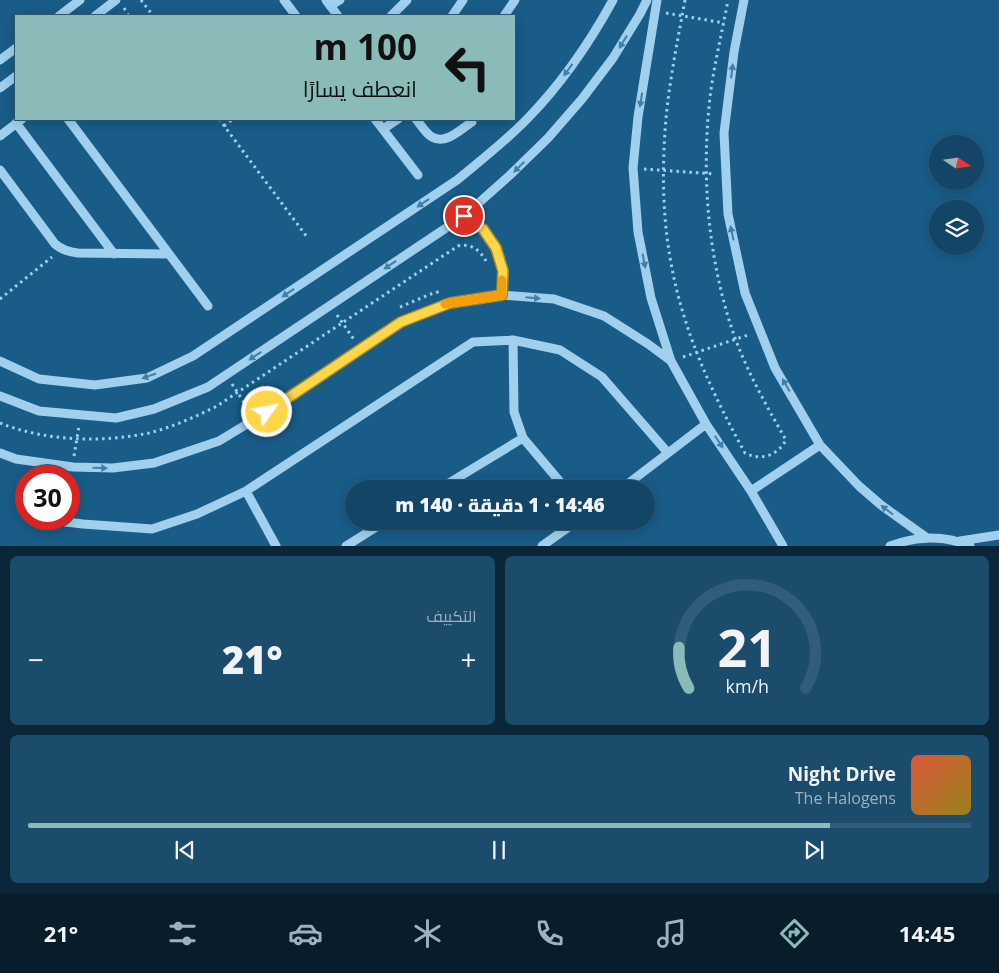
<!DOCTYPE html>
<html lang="ar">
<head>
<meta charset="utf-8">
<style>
  :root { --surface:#134566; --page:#1c4c6c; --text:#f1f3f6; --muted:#9db1bf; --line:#325d7a; --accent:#8bbbb9 }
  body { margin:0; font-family:"Open Sans",Cairo,sans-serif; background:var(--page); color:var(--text); direction:rtl; height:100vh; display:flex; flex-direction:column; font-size:19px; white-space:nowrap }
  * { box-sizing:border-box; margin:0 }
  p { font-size:16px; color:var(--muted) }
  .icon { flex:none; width:28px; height:28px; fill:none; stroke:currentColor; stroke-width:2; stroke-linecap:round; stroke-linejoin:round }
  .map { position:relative; height:546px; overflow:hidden; direction:ltr }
  .details { display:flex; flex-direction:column; gap:10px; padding:10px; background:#0a2638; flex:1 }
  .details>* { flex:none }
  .banner { position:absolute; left:15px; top:15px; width:500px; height:105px; border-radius:0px; box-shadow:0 2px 12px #0003,0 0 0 1px var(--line); direction:rtl; background:#8bbbb9; color:#111; overflow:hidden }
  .needle { width:32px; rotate:103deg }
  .buttons { position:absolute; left:929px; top:135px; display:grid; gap:10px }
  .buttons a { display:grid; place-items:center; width:55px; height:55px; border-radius:50%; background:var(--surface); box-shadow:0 2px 12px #0003,0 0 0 1px var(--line); font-size:25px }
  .speed { position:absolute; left:15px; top:465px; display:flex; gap:10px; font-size:25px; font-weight:700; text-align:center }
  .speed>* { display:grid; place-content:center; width:65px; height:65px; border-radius:50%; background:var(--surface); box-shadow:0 2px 12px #0003,0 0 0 1px var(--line); line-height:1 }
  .speed .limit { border:8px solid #d22; background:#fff; color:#111 }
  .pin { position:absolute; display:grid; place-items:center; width:42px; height:42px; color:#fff; margin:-21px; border:2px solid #fff; border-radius:50%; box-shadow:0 1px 5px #0007 }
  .me { position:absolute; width:55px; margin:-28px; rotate:58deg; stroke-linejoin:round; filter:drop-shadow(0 0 4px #0008) }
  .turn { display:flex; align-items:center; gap:18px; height:105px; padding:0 15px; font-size:22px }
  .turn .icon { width:65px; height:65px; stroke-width:2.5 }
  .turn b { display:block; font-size:35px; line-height:42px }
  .big { font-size:38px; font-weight:800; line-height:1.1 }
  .details .tile { flex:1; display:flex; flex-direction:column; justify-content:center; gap:8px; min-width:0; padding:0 18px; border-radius:8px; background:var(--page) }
  .details .dial { align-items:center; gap:0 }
  .dial svg { height:130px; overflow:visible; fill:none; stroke:var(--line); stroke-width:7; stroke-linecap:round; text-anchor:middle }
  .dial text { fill:var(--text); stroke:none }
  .song { display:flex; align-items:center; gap:15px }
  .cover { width:60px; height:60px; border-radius:8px; background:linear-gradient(135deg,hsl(10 70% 55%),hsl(50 70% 35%)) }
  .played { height:5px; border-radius:2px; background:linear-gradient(90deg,var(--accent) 85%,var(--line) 85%) }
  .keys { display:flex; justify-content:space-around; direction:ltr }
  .heat { display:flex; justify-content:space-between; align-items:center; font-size:28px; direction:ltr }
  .details .tiles { flex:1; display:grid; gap:10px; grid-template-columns:1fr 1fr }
  .tile:last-child { grid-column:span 2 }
  .trip { position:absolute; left:345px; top:480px; width:310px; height:50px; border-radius:25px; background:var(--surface); box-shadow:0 2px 12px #0003,0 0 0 1px var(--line); font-weight:800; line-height:50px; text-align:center; direction:rtl }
  .menu { display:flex; height:80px; justify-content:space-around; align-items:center; background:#081c29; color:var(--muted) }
  .menu .icon { width:35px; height:35px }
  .menu .on { color:var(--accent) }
  .menu b { font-size:22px; color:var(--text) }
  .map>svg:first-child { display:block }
</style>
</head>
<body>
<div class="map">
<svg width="999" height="546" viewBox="0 0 999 546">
  <rect width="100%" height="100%" fill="#195c88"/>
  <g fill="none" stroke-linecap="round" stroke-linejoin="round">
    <path stroke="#a0d0ed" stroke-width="3" stroke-dasharray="2.5 4" stroke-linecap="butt" d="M141 0 151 13V16
      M685 0C677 44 668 87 665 131 662 175 663 220 671 263 683 331 712 393 745 453 761 461 777 456 786 440 767 407 748 373 735 338 708 261 701 178 710 97 714 65 722 33 728 0
      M124 8 129 16
      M666 13 724 23
      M219 119 307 237
      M224 126 233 119
      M644 169 715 174
      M0 299 52 257
      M400 307 431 294 441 291
      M337 315 355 341
      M683 357 748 335
      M232 384 249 410
      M0 423C45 441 101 443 149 433 173 427 195 417 217 406L458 246C471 243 480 250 486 261
      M74 456 79 426"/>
    <path stroke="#a0d0ed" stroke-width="9" d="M284 0 296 16
      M326 0 338 16
      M657 0 638 117 633 168 638 232 651 298 671 361 706 424 751 491 783 546
      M744 0 734 52 724 133 728 214 745 293 775 368 820 445 859 486 881 505 927 538
      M330 6 340 0
      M59 16 80 0
      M95 16 116 0
      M391 16 407 0
      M452 16 463 0
      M504 16 515 0
      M0 60 16 48
      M0 88 16 76
      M68 119 208 306
      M375 119 418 175
      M416 119C421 125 426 134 432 137 446 145 461 129 472 122
      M16 123 114 254
      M383 129 398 119
      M0 136 22 119
      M0 170 55 244C62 250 68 252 78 253L169 254
      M464 216 483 229 497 248 503 271 501 295
      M513 340 514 412 523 438 566 489
      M0 361 39 379 95 385 147 378 193 356 457 180C481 160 506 141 528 118 562 83 590 42 613 0
      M0 396 39 411 116 418 154 409 208 387 464 216 510 175 548 138 582 99 613 58 640 14 647 0
      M0 453 16 459 73 467 113 468 154 463 219 441 278 405 401 322 450 303 501 295 554 299 604 316 648 344 671 361
      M439 489 523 438
      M621 489 706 424
      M246 491 276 546
      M751 491 820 445
      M40 519 83 524 152 529 197 514 246 491 473 342 513 340 560 350 602 377 668 453
      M960 541 999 535
      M346 546 386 521
      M542 546 577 521
      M890 546C915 536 944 535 970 546"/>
  </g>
  <defs><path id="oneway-solid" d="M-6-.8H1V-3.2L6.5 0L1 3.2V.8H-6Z" transform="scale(1.25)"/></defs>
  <g fill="#427fa6">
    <use href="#oneway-solid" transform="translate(623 42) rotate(122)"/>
    <use href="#oneway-solid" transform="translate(568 70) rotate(126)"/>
    <use href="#oneway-solid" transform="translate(732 71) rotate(-83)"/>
    <use href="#oneway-solid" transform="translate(641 100) rotate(99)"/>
    <use href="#oneway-solid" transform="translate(519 167) rotate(136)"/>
    <use href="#oneway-solid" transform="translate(423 203) rotate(146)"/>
    <use href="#oneway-solid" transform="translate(732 233) rotate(-102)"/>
    <use href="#oneway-solid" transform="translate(644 261) rotate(79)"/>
    <use href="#oneway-solid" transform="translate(390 265) rotate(146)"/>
    <use href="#oneway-solid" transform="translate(288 293) rotate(146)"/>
    <use href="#oneway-solid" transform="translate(533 298) rotate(5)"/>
    <use href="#oneway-solid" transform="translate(255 356) rotate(146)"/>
    <use href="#oneway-solid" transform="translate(149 376) rotate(161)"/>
    <use href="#oneway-solid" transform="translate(786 385) rotate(-120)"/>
    <use href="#oneway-solid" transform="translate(719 442) rotate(56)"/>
    <use href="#oneway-solid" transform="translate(100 468) rotate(2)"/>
    <use href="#oneway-solid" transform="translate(887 510) rotate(-143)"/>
  </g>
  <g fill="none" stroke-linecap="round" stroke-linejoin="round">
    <g stroke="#a68a30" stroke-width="12">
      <path id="route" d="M267 412 401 322 450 303 502 295 503 271 496 248 483 229 464 216"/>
    </g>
    <use href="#route" stroke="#ffd54a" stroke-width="9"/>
    <path stroke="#f59e0b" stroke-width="9" d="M445 304 450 303 502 295V280"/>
  </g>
</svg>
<div class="buttons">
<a><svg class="needle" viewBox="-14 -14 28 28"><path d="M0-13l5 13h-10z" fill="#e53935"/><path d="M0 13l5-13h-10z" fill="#9db1bf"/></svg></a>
<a><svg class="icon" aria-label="layers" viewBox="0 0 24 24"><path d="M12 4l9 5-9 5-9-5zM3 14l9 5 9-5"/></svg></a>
</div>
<div class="speed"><div class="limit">30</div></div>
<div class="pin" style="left:464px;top:216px;background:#d93025"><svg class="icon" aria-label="arrive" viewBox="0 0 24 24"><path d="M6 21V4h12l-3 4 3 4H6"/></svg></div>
<svg class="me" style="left:267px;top:412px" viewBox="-20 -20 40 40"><circle r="17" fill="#ffd54a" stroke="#fff" stroke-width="3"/><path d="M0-11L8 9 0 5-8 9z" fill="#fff"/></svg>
<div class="trip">14:46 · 1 دقيقة · 140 m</div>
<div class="banner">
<div class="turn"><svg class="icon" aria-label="left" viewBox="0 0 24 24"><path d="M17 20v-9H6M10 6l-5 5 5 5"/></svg><div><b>100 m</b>انعطف يسارًا</div></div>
</div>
</div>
<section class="details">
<div class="tiles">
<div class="tile dial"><svg viewBox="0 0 100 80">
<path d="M14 69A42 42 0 1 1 86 69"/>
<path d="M14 69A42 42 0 0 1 8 44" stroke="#8bbbb9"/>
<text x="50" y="56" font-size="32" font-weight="700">21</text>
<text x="50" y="72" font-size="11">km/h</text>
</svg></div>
<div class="tile"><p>التكييف</p>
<div class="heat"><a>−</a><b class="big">21°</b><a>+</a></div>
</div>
<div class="tile">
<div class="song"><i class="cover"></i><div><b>Night Drive</b><p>The Halogens</p></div></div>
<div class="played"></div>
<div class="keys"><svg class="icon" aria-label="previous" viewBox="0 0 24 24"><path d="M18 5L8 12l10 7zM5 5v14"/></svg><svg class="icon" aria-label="pause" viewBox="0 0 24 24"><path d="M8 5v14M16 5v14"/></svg><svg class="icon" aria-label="next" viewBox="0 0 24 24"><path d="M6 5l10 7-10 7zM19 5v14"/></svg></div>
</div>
</div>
</section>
<nav class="menu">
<b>14:45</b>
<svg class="icon on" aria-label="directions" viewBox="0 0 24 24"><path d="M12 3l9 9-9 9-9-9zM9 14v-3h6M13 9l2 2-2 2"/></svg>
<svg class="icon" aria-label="music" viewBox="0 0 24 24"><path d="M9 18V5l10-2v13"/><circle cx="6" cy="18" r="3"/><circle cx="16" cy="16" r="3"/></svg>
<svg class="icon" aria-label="phone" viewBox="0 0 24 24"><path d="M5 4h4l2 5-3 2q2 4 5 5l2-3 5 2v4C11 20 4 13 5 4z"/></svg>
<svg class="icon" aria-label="climate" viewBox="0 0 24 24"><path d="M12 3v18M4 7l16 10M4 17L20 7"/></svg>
<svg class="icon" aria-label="car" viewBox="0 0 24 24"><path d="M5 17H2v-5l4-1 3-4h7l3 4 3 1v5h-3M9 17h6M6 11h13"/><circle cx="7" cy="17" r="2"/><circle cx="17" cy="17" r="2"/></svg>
<svg class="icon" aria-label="filters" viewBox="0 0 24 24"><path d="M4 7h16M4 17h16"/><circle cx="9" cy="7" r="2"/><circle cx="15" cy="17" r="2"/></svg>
<b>21°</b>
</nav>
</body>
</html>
